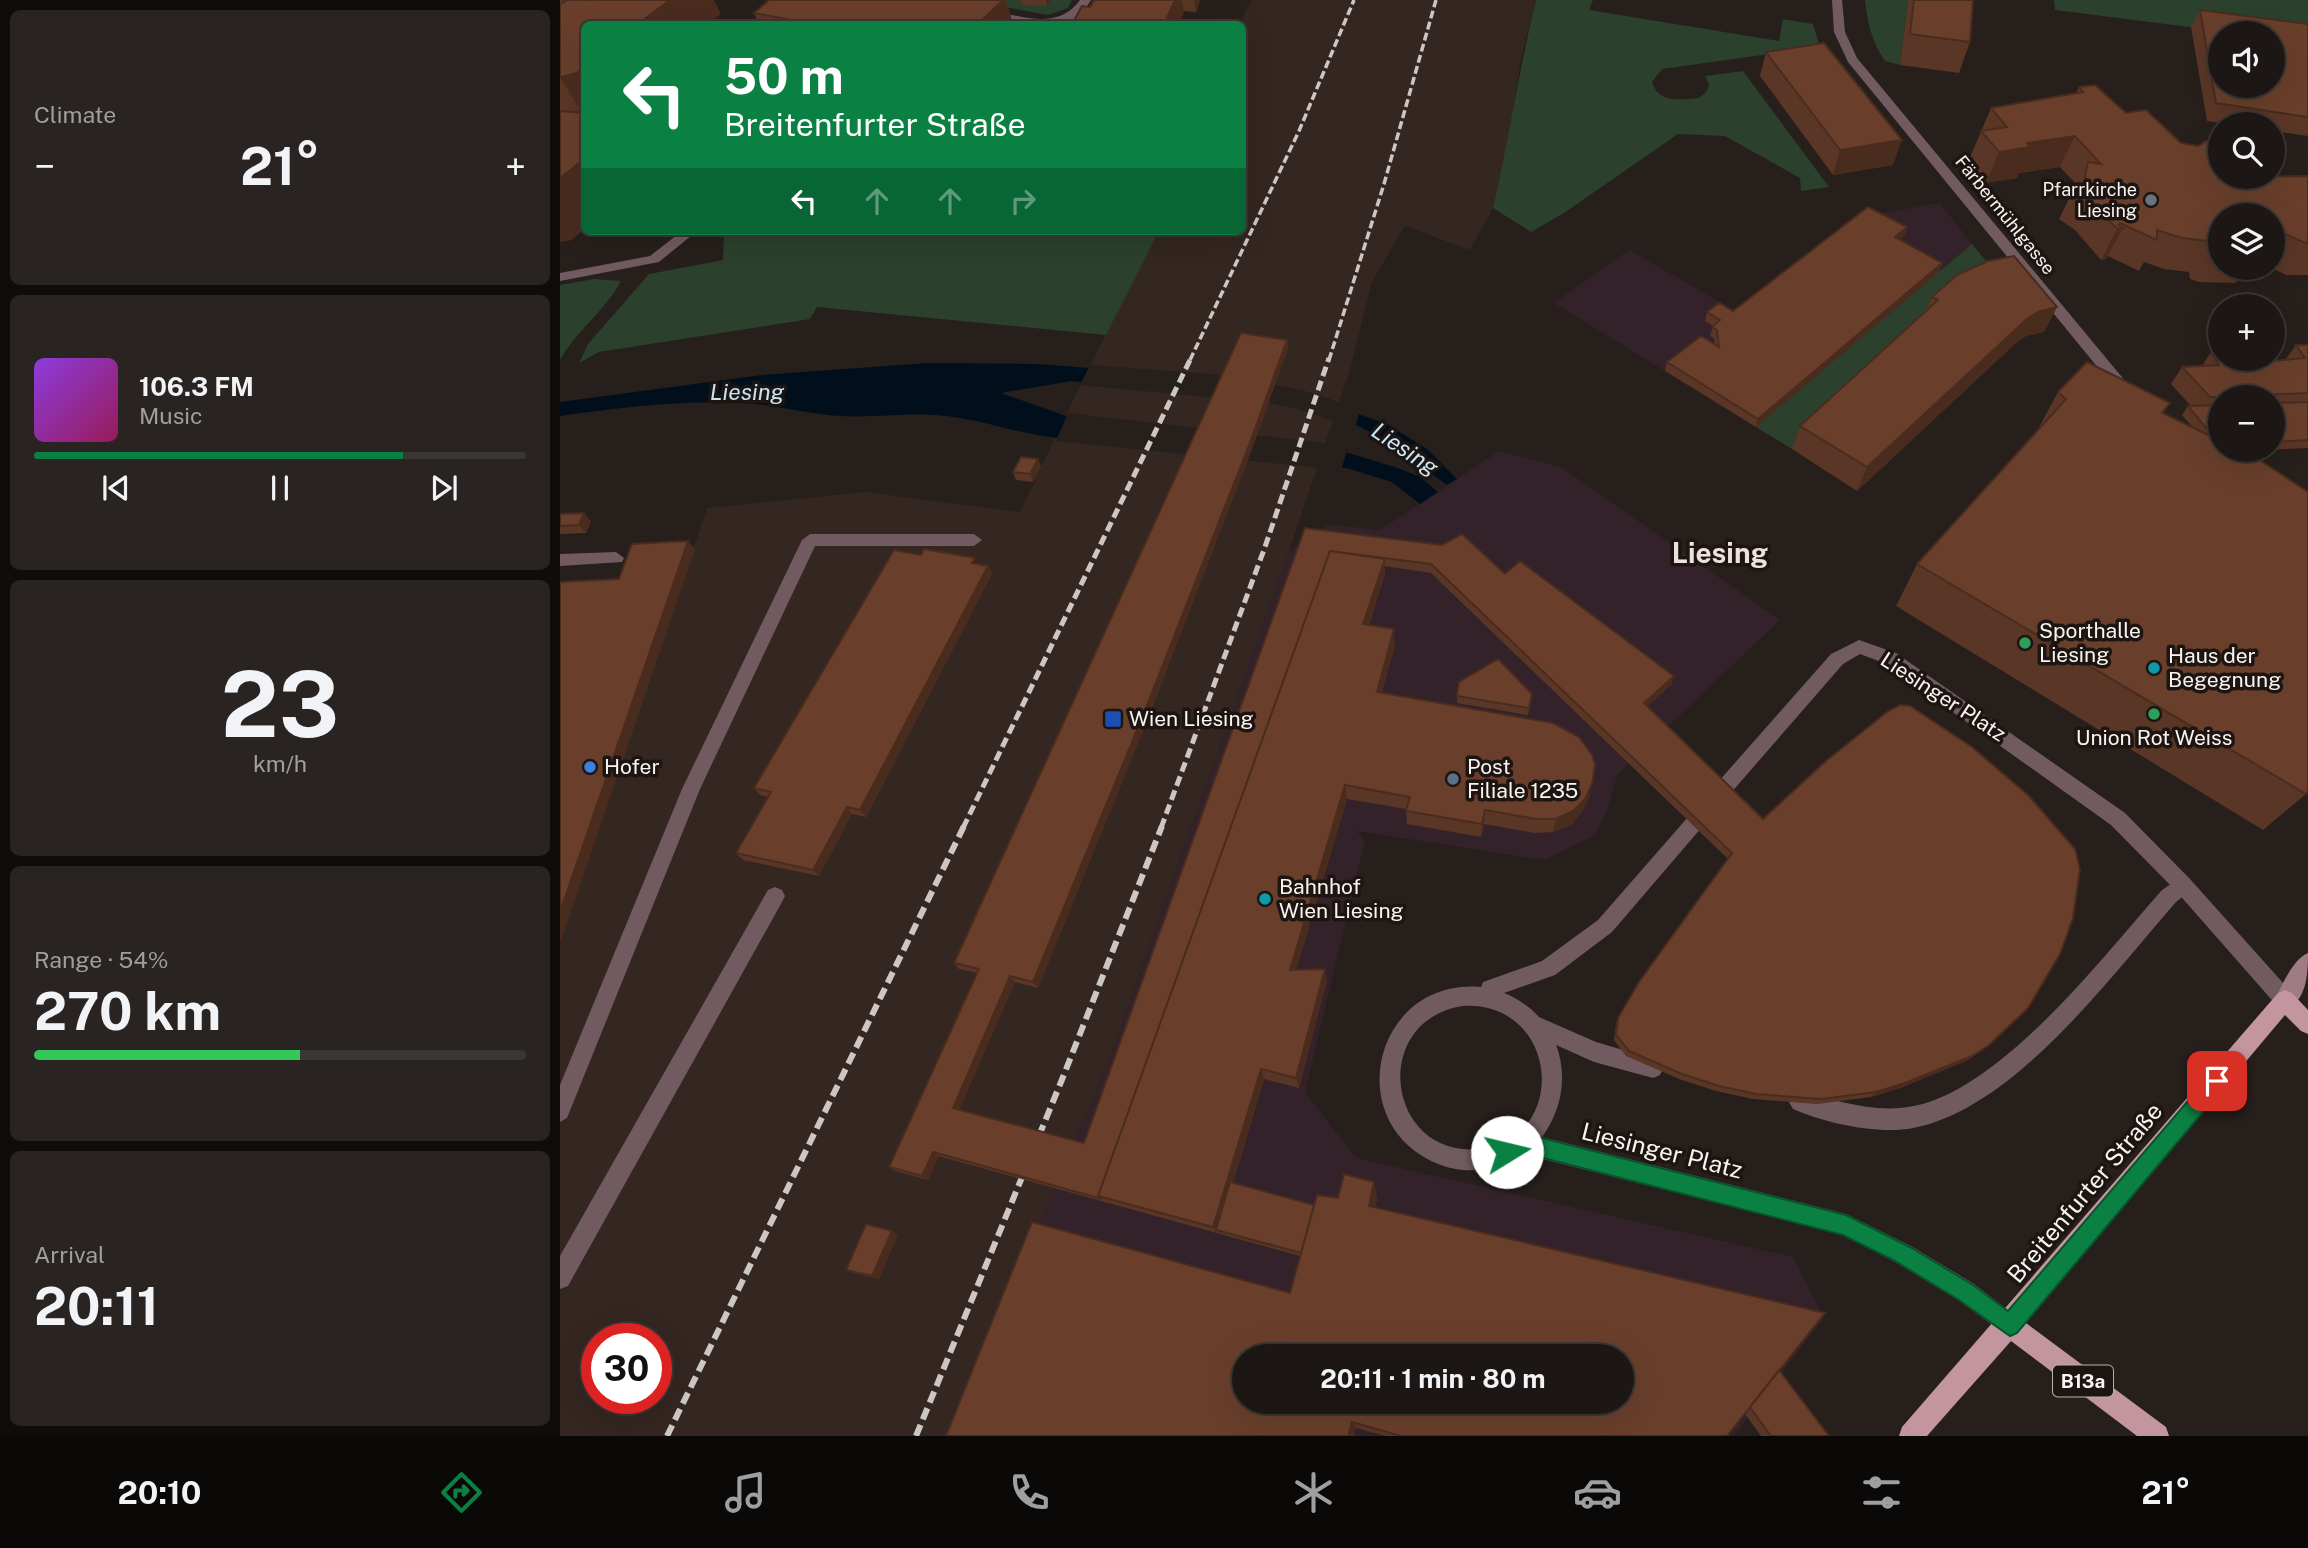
<!DOCTYPE html>
<html lang="en">
<head>
<meta charset="utf-8">
<style>
  :root { --surface:#1c1714; --page:#292422; --text:#f1f3f6; --muted:#a09fa0; --line:#3a3634; --accent:#0b8043 }
  body { margin:0; font-family:"Public Sans",sans-serif; background:var(--page); color:var(--text); height:100vh; display:flex; flex-direction:column; font-size:26px; white-space:nowrap }
  * { box-sizing:border-box; margin:0 }
  p { font-size:23px; color:var(--muted) }
  .icon { flex:none; width:38px; height:38px; fill:none; stroke:currentColor; stroke-width:2; stroke-linecap:round; stroke-linejoin:round }
  .map { position:relative; flex:1; overflow:hidden }
  .drawer { display:flex; flex-direction:column; gap:10px; padding:10px; background:#0f0d0b; width:560px }
  .drawer>* { flex:none }
  .guide { position:absolute; left:21px; top:21px; width:665px; height:214px; border-radius:10px; box-shadow:0 7px 28px #0002,0 0 0 2px var(--line); background:#0b8043; color:#fff; overflow:hidden }
  .tools { position:absolute; left:1648px; top:21px; display:grid; gap:14px }
  .tools a { display:grid; place-items:center; width:77px; height:77px; border-radius:50%; background:var(--surface); box-shadow:0 7px 28px #0002,0 0 0 2px var(--line); font-size:35px }
  .speed { position:absolute; left:21px; top:1323px; display:flex; gap:14px; font-size:35px; font-weight:700; text-align:center }
  .speed>* { display:grid; place-content:center; width:91px; height:91px; border-radius:50%; background:var(--surface); box-shadow:0 7px 28px #0002,0 0 0 2px var(--line); line-height:1 }
  .speed .limit { border:10px solid #d22; background:#fff; color:#111 }
  .pin { position:absolute; display:grid; place-items:center; width:60px; height:60px; color:#fff; margin:-30px; border-radius:14px; box-shadow:0 4px 10px #0006 }
  .me { position:absolute; width:77px; margin:-38px; rotate:81deg; stroke-linejoin:round; filter:drop-shadow(0 0 5px #0008) }
  .turn { display:flex; align-items:center; gap:24px; height:147px; padding:0 28px; font-size:32px }
  .turn .icon { width:91px; height:91px; stroke-width:2.5 }
  .turn b { display:block; font-size:49px; line-height:60px }
  .lanes { display:flex; align-items:center; height:66px; padding:0 28px; background:#0003; justify-content:center; gap:35px; direction:ltr }
  .lanes .off { opacity:.35 }
  .big { font-size:52px; font-weight:700; line-height:1.1 }
  .drawer .widget { flex:1; display:flex; flex-direction:column; justify-content:center; gap:10px; min-width:0; padding:0 24px; border-radius:10px; background:var(--page) }
  .drawer .dial { align-items:center; gap:0 }
  .dial b { font-size:91px; line-height:1 }
  .song { display:flex; align-items:center; gap:21px }
  .cover { width:84px; height:84px; border-radius:10px; background:linear-gradient(135deg,hsl(270 70% 55%),hsl(330 70% 35%)) }
  .played { height:7px; border-radius:4px; background:linear-gradient(90deg,var(--accent) 75%,var(--line) 75%) }
  .keys { display:flex; justify-content:space-around; direction:ltr }
  .heat { display:flex; justify-content:space-between; align-items:center; font-size:38px; direction:ltr }
  .charge { height:10px; border-radius:5px; background:linear-gradient(90deg,#34c759 54%,var(--line) 0) }
  .trip { position:absolute; left:672px; top:1344px; width:402px; height:70px; border-radius:35px; background:var(--surface); box-shadow:0 7px 28px #0002,0 0 0 2px var(--line); font-weight:700; line-height:70px; text-align:center }
  .tab-bar { display:flex; height:112px; justify-content:space-around; align-items:center; background:#0b0908; color:var(--muted) }
  .tab-bar .icon { width:49px; height:49px }
  .tab-bar .current { color:var(--accent) }
  .tab-bar b { font-size:32px; color:var(--text) }
  main { display:flex; flex:1; min-height:0 }
  .map>svg:first-child { display:block }
</style>
</head>
<body>
<main>
<section class="drawer">
<div class="widget"><p>Climate</p>
<div class="heat"><a>−</a><b class="big">21°</b><a>+</a></div>
</div>
<div class="widget">
<div class="song"><i class="cover"></i><div><b>106.3 FM</b><p>Music</p></div></div>
<div class="played"></div>
<div class="keys"><svg class="icon" aria-label="previous" viewBox="0 0 24 24"><path d="M18 5L8 12l10 7zM5 5v14"/></svg><svg class="icon" aria-label="pause" viewBox="0 0 24 24"><path d="M8 5v14M16 5v14"/></svg><svg class="icon" aria-label="next" viewBox="0 0 24 24"><path d="M6 5l10 7-10 7zM19 5v14"/></svg></div>
</div>
<div class="widget dial"><b>23</b><p>km/h</p></div>
<div class="widget"><p>Range · 54%</p><b class="big">270 km</b><div class="charge"></div></div>
<div class="widget"><p>Arrival</p><b class="big">20:11</b></div>
</section>
<div class="map">
<svg width="1748" height="1436" viewBox="0 0 1748 1436">
  <rect width="100%" height="100%" fill="#261f1b"/>
  <path fill="#33222a" fill-rule="evenodd" d="M1380 203 1412 244 1196 427 994 303 1069 250 1174 310 1293 218Z
    M939 451 1001 467 1220 620 1057 775 1049 806 1035 835 984 860 797 831 805 841 745 1092 796 1158 1233 1257 1264 1318 1174 1436H387L546 1069 729 551 767 524 820 530ZM684 1356H1062V1402H684Z"/>
  <path fill="#342620" fill-rule="evenodd" d="M692 0H976L961 59 948 144 933 208 910 250 845 226 812 282 790 370 729 551 546 1069 387 1436H0V944L147 508 305 492 460 512 526 373 599 231H682V24H679ZM37 1339H96V1398H37Z"/>
  <path fill="#2b402d" d="M405 0H512L508 8 488 15Z
    M976 0H1033L1029 10 1219 41 1223 19 1253 24 1260 47 1102 69 1092 82C1098 103 1121 100 1139 98L1147 91 1149 84 1145 76 1183 71 1269 187 1241 191 1240 178 1165 136 1118 134 1004 213 971 232 933 208C949 139 959 69 976 0Z
    M1305 0H1348L1340 65 1325 61C1312 43 1307 22 1305 0Z
    M1494 0H1748V43L1713 33H1677L1495 10Z
    M164 231H599L546 335 257 307 250 319 39 352 19 363 28 344 89 274 163 260Z
    M1412 244 1442 280 1368 325 1232 449 1196 427Z
    M34 279 61 281C45 311 17 330 0 360V285Z"/>
  <path fill="#000f1b" d="M368 363 479 364 664 379 744 395 827 424 867 449 897 479 887 485 818 436 784 419 737 405 511 381 441 393 506 416 772 448 838 468 860 477 878 492 860 504 832 482 786 468 489 437C454 432 421 420 386 416 351 412 315 418 280 416 246 414 213 404 180 403 120 400 59 408 0 416V402L202 375Z"/>
  <path fill="#261f1b" d="M530 365 664 375 745 391 800 409 795 428 737 409 709 403 520 385Z
    M508 413 772 444 788 448 781 470 496 441Z"/>
  <g fill="none" stroke-linecap="round" stroke-linejoin="round">
    <path fill="#715b60" fill-rule="evenodd" d="M250 534H414L422 540 414 546H255L140 789 7 1118 0 1122V1085L122 789 242 540Z
      M56 552 64 558 62 562 0 566V554Z
      M1623 876 1630 879 1633 885 1630 891 1616 902C1550 977 1455 1108 1353 1128 1319 1135 1264 1123 1233 1109L1229 1102 1233 1095 1240 1091C1272 1099 1306 1111 1340 1108 1432 1103 1544 955 1602 890Z
      M215 887 222 890 225 896 222 902 8 1286 0 1289V1256L208 890Z
      M972 1014 1036 1042 1100 1061 1103 1068 1100 1075 1093 1078 1034 1062 965 1031 962 1024 965 1017Z"/>
    <path fill="#715b60" fill-rule="evenodd" d="M122 231H137L99 262 0 281V273L90 256Z"/>
    <path fill="#715b60" fill-rule="evenodd" d="M520 0H531C526 8 521 16 512 20 494 30 440 24 424 13L430 10C461 16 498 31 520 0Z
      M1272 0H1282L1285 32 1297 58 1571 388 1573 392 1571 396H1561L1288 62 1274 32Z
      M1299 640 1336 653 1565 813 1630 879 1732 993 1735 1000 1732 1007 1725 1010 1718 1007 1616 891 1551 825 1324 663 1300 654 1283 664 1163 802 1155 803 1154 813 1052 932 995 975 944 993C1004 1017 1019 1087 982 1137L1286 1214 1351 1246 1414 1284 1457 1317 1461 1325 1457 1333 1449 1337 1398 1300 1335 1262 1283 1235 963 1154C938 1169 910 1176 881 1165 779 1127 812 978 921 987L923 982 982 961 1038 920 1142 801 1150 800 1151 790 1271 654ZM903 1006C1000 1001 1010 1140 919 1149 826 1158 809 1020 903 1006Z"/>
    <path fill="#9f7b84" fill-rule="evenodd" d="M1748 953C1748 973 1747 1001 1725 1010L1718 1007 1715 1000C1721 986 1734 958 1748 953Z"/>
    <path fill="#c2959f" fill-rule="evenodd" d="M1725 990 1732 993 1748 1010V1034L1741 1031 1725 1015 1466 1323 1606 1427 1609 1436H1577L1451 1341 1367 1436H1339L1342 1427 1718 993Z"/>
    <path stroke="#ccc7c4" stroke-width="3.5" stroke-dasharray="8 3.5" stroke-linecap="butt" d="M630 360 739 131 794 0
      M769 360 824 184 876 0"/>
    <path stroke="#ccc7c4" stroke-width="5" stroke-dasharray="10 5" stroke-linecap="butt" d="M403 828 631 358
      M601 828 705 547 769 358"/>
    <path stroke="#ccc7c4" stroke-width="6" stroke-dasharray="12 6" stroke-linecap="butt" d="M107 1436 404 826
      M356 1436 501 1082 602 826"/>
  </g>
  <path fill="#5a3626" fill-rule="evenodd" d="M0 0 161 14 24 24V229L11 240 0 242Z
    M209 0H446L453 24H199L194 13Z
    M454 0H492L487 6 463 5 461 1Z
    M534 0H640L636 12 624 11 619 24H512L530 7Z
    M1348 0H1413L1410 42 1399 73 1340 65Z
    M1640 10 1748 24V136L1713 131V124H1671L1647 121 1631 27Z
    M1206 52 1333 165 1273 175 1200 76Z
    M1519 87 1621 143 1661 177 1748 176V275H1726L1712 268H1713V215H1661V268H1696L1686 274 1683 275 1679 280 1675 283 1639 282 1630 279 1629 272 1604 269 1584 262 1579 271 1548 256 1546 259 1541 260 1515 230 1499 219 1514 188 1517 185 1500 167 1459 173 1457 178 1426 183 1408 162 1431 108 1516 93Z
    M1347 227 1344 236 1339 240 1382 263 1379 272 1196 427 1105 371 1107 362 1155 345 1154 338 1150 336 1153 326 1145 321 1147 312 1173 311Z
    M1372 297 1497 307 1484 332 1466 336 1456 343 1297 491 1232 449 1240 426 1366 310Z
    M727 340 728 348 692 449 587 721 478 988 455 982 399 1110 524 1143 745 528 945 574 1112 684 1087 706 1423 1050 1406 1061 1340 1088 1311 1097 1257 1104 1193 1099 1156 1091 1119 1079 1066 1056 1054 1040 1056 1023 1058 1018 1168 859 871 573 825 566V574L809 625 835 645 822 692 1029 797 1022 812 1011 825 993 832 974 833 924 824 921 837 847 824 846 809 787 799 736 970 767 980 739 1088 704 1079 673 1183 754 1205 778 1198 814 1182 817 1199 815 1207 1219 1370 1269 1436H1201L1185 1414 1167 1436H826L796 1428 794 1436 730 1293 740 1256 378 1156 368 1180 335 1171 329 1167 417 973 399 969 394 963Z
    M1736 345H1748V448L1682 451 1746 794 1703 830 1336 606 1357 564 1477 431 1498 392 1610 403 1603 413 1633 428 1622 415 1628 406H1631L1611 384 1622 367 1642 366 1651 352 1700 362 1725 360ZM1661 397H1713V450H1661Z
    M478 459 481 467 473 482 456 480 453 472Z
    M0 514 31 521 26 533 0 534Z
    M418 564 428 566 432 574 306 817 292 814 259 876 183 860 176 853 208 797 200 795 194 788Z
    M972 694 968 715 897 703V696Z
    M338 1234 319 1279 293 1273 286 1270Z"/>
  <path fill="#4a2c1f" d="M110 0H154L161 14 148 24H78Z
    M443 0H446L453 24H418Z
    M486 0H492L487 6Z
    M615 0H622L624 11 619 24H604Z
    M634 0H640L636 12Z
    M24 66V116L0 77Z
    M1515 136 1500 167 1459 173 1457 178 1426 183 1439 152 1467 143Z
    M1342 140 1333 165 1273 175 1280 150Z
    M24 159V229L11 240 0 242V178Z
    M1347 227 1344 236 1332 246 1335 237Z
    M1563 228 1546 259 1541 260 1557 229Z
    M1723 233 1713 247V239Z
    M1382 263 1379 272 1196 427 1198 419Z
    M1685 268H1696L1686 274 1683 275 1679 280 1675 283Z
    M1497 307 1484 332 1466 336 1456 343 1297 491 1307 467 1468 318 1478 312Z
    M727 340 728 348 692 449 587 721 478 988 473 982Z
    M478 459 481 467 473 482 470 474Z
    M24 513 31 521 26 533 19 525Z
    M128 541 135 549 0 944V912Z
    M825 559V574L804 639 803 624Z
    M428 566 432 574 306 817 300 810Z
    M834 629 835 645 818 706 817 692Z
    M1114 676 1112 684 1082 711 1084 703Z
    M1032 784 1029 797 1022 812 1011 825 993 832 996 819Z
    M785 785 787 799 733 981 730 970Z
    M287 807 292 814 259 876 253 870Z
    M925 810 924 824 921 837 922 824Z
    M765 969 767 980 739 1088 736 1078Z
    M450 976 455 982 398 1113 393 1108Z
    M1429 1045 1406 1061 1340 1088 1311 1097 1316 1092Z
    M701 1069 704 1079 659 1231 656 1230 653 1227Z
    M373 1152 378 1156 368 1180 362 1176Z
    M814 1182 817 1199 812 1222 809 1206Z
    M332 1231 338 1234 319 1279 312 1276Z
    M792 1422 796 1428 794 1436H788Z"/>
  <path fill="#693f2c" stroke="#4a2c1f" stroke-width="2" fill-rule="evenodd" d="M7 0H110L78 24H24V66L17 73 0 77V5Z
    M209 0H443L418 24H254L194 13Z
    M534 0H615L604 24H512L522 6 530 7Z
    M1354 0H1413L1410 42 1350 34Z
    M1640 10 1748 24V117L1656 103ZM1661 33H1713V86H1661Z
    M1264 43 1342 140 1280 150 1206 52Z
    M1535 85 1566 113 1586 110 1621 143 1638 146 1646 141 1661 143V177L1748 176V244L1723 233 1713 239V215H1661V251L1648 249V241L1622 238 1597 230V240L1560 223 1558 225 1563 228 1557 229 1530 199 1514 188 1518 186 1524 190 1528 188 1525 176 1528 162 1541 164 1515 136 1467 143 1470 147 1439 152 1421 131 1447 127 1431 108 1523 92 1519 87Z
    M0 111 24 113V159L0 178Z
    M1308 207 1347 227 1335 237 1382 263 1198 419 1107 362 1141 336 1159 347 1157 330 1152 327 1160 320 1147 312 1159 303 1173 311Z
    M1454 256 1497 307 1478 312 1468 318 1307 467 1240 426 1378 300 1372 297 1397 275 1428 261Z
    M681 333 727 340 691 440 584 713 473 982 450 976 393 1108 524 1143 745 528 882 545 902 534 945 574 960 561 1114 676 1084 703 1203 819 1266 761 1327 712 1340 705 1350 706 1412 747 1469 796 1515 849 1520 869 1513 918 1500 954 1468 1008 1429 1045 1412 1056 1345 1083 1316 1092 1261 1099 1196 1094 1159 1086 1122 1074 1069 1051 1056 1035 1058 1018 1079 982 1172 853 871 564 770 551 538 1196 542 1199 373 1152 362 1176 329 1167 419 969 394 963Z
    M1736 345H1748V393L1650 397 1622 367 1659 365 1651 352 1661 351V359H1698L1700 362 1745 358Z
    M1527 362 1610 403 1602 413 1661 441V450H1678L1701 461 1748 492V790L1746 794 1357 564 1506 399 1498 392Z
    M1748 402V440L1713 442V403Z
    M1661 405V438L1646 428 1628 406Z
    M461 457 478 459 470 474 453 472Z
    M24 513 19 525 0 526V514Z
    M128 541 0 912V582L59 579 72 544Z
    M364 549 415 558 412 563 428 566 300 810 287 807 253 870 176 853 211 792 194 788 334 550 361 555Z
    M770 551 825 559 803 624 834 629 817 692 993 723 1019 737 1032 755 1035 765 1032 784 1025 799 1013 811 996 819H976L925 810 922 824 846 811 850 797 785 785 730 970 765 969 736 1078 701 1069 653 1227 538 1196Z
    M938 659 972 694 969 708 897 696 899 682Z
    M784 1174 814 1182 809 1206 1265 1313 1167 1436H841L792 1422 788 1436H386L472 1222 730 1293 757 1195 778 1198ZM684 1356H1062V1402H684Z
    M670 1182 754 1205 741 1253 656 1230Z
    M306 1224 332 1231 312 1276 286 1270Z
    M1219 1370 1269 1436H1211L1190 1407Z"/>
  <path fill="#0b8043" stroke="#07532c" stroke-width="2" d="M1657 1071 1664 1074 1667 1081 1664 1087 1457 1333 1450 1336 1399 1300 1335 1261 1283 1235 964 1153 947 1162 940 1159 937 1152 940 1145 962 1133 1286 1215 1350 1247 1413 1285 1448 1311 1651 1074Z"/>
  <circle fill="#6b7280" stroke="#1d1512" stroke-width="2.5" cx="1591" cy="200" r="7"/>
  <g fill="#2e9e5b" stroke="#1d1512" stroke-width="2.5">
    <circle cx="1465" cy="643" r="7"/>
    <circle cx="1594" cy="714" r="7"/>
  </g>
  <g fill="#0f9aa8" stroke="#1d1512" stroke-width="2.5">
    <circle cx="1594" cy="668" r="7"/>
    <circle cx="705" cy="899" r="7"/>
  </g>
  <rect fill="#1a4fb4" stroke="#1d1512" stroke-width="2.5" x="544" y="710" width="18" height="18" rx="3.5"/>
  <circle fill="#3f7fe0" stroke="#1d1512" stroke-width="2.5" cx="30" cy="767" r="7"/>
  <circle fill="#5c6f8a" stroke="#1d1512" stroke-width="2.5" cx="893" cy="779" r="7"/>
  <g text-anchor="middle" stroke-width="7" stroke-linejoin="round" paint-order="stroke">
    <g font-size="18" fill="#f9f4f1" stroke="#1d1512" text-anchor="end">
      <text x="1577" y="196">Pfarrkirche<tspan x="1577" dy="21">Liesing</tspan></text>
    </g>
    <g font-size="18" fill="#f9f4f1" stroke="#1d1512">
      <text transform="translate(1445 215) rotate(51)" y="6">Färbermühlgasse</text>
    </g>
    <rect fill="#1d1512" stroke="#b7b1ae" stroke-width="2" x="1493" y="1365.5" width="60" height="31" rx="5"/>
    <g font-size="19" font-weight="bold" fill="#f9f4f1">
      <text x="1523" y="1388">B13a</text>
    </g>
    <g font-size="21" fill="#f9f4f1" stroke="#1d1512" text-anchor="start">
      <text x="1479" y="638">Sporthalle<tspan x="1479" dy="24">Liesing</tspan></text>
      <text x="1608" y="663">Haus der<tspan x="1608" dy="24">Begegnung</tspan></text>
      <text x="569" y="726">Wien Liesing</text>
      <text x="1594" y="745" text-anchor="middle">Union Rot Weiss</text>
      <text x="44" y="774">Hofer</text>
      <text x="907" y="774">Post<tspan x="907" dy="24">Filiale 1235</tspan></text>
      <text x="719" y="894">Bahnhof<tspan x="719" dy="24">Wien Liesing</tspan></text>
    </g>
    <g font-size="21" fill="#f9f4f1" stroke="#1d1512">
      <text transform="translate(1383 697) rotate(33)" y="7">Liesinger Platz</text>
    </g>
    <g font-size="23" font-style="italic" fill="#c8e5f6" stroke="#1d1512">
      <text x="187" y="400">Liesing</text>
      <text transform="translate(845 449) rotate(34)" y="8">Liesing</text>
    </g>
    <g font-size="24" fill="#f9f4f1" stroke="#1d1512">
      <text transform="translate(1102 1151) rotate(14)" y="8">Liesinger Platz</text>
      <text transform="translate(1525 1193) rotate(-50)" y="8">Breitenfurter Straße</text>
    </g>
    <g font-size="28" font-weight="bold" fill="#ece1dc" stroke="#1d1512">
      <text x="1160" y="563">Liesing</text>
    </g>
  </g>
</svg>
<div class="tools">
<a><svg class="icon" aria-label="sound" viewBox="0 0 24 24"><path d="M4 9h4l5-4v14l-5-4H4zM17 9q2 3 0 6"/></svg></a>
<a><svg class="icon" aria-label="search" viewBox="0 0 24 24"><circle cx="10" cy="10" r="6"/><path d="M15 15l6 6"/></svg></a>
<a><svg class="icon" aria-label="layers" viewBox="0 0 24 24"><path d="M12 4l9 5-9 5-9-5zM3 14l9 5 9-5"/></svg></a>
<a>+</a>
<a>−</a>
</div>
<div class="speed"><div class="limit">30</div></div>
<div class="pin" style="left:1657px;top:1081px;background:#d93025"><svg class="icon" aria-label="arrive" viewBox="0 0 24 24"><path d="M6 21V4h12l-3 4 3 4H6"/></svg></div>
<svg class="me" style="left:947px;top:1152px" viewBox="-20 -20 40 40"><circle r="19" fill="#fff"/><path d="M0-13L10 11 0 6-10 11z" fill="#0b8043"/></svg>
<div class="trip">20:11 · 1 min · 80 m</div>
<div class="guide">
<div class="turn"><svg class="icon" aria-label="left" viewBox="0 0 24 24"><path d="M17 20v-9H6M10 6l-5 5 5 5"/></svg><div><b>50 m</b>Breitenfurter Straße</div></div>
<div class="lanes"><svg class="icon" aria-label="left" viewBox="0 0 24 24"><path d="M17 20v-9H6M10 6l-5 5 5 5"/></svg><svg class="icon off" aria-label="ahead" viewBox="0 0 24 24"><path d="M12 20V5M6 11l6-6 6 6"/></svg><svg class="icon off" aria-label="ahead" viewBox="0 0 24 24"><path d="M12 20V5M6 11l6-6 6 6"/></svg><svg class="icon off" aria-label="right" viewBox="0 0 24 24"><path d="M7 20v-9h11M14 6l5 5-5 5"/></svg></div>
</div>
</div>
</main>
<nav class="tab-bar">
<b>20:10</b>
<svg class="icon current" aria-label="directions" viewBox="0 0 24 24"><path d="M12 3l9 9-9 9-9-9zM9 14v-3h6M13 9l2 2-2 2"/></svg>
<svg class="icon" aria-label="music" viewBox="0 0 24 24"><path d="M9 18V5l10-2v13"/><circle cx="6" cy="18" r="3"/><circle cx="16" cy="16" r="3"/></svg>
<svg class="icon" aria-label="phone" viewBox="0 0 24 24"><path d="M5 4h4l2 5-3 2q2 4 5 5l2-3 5 2v4C11 20 4 13 5 4z"/></svg>
<svg class="icon" aria-label="climate" viewBox="0 0 24 24"><path d="M12 3v18M4 7l16 10M4 17L20 7"/></svg>
<svg class="icon" aria-label="car" viewBox="0 0 24 24"><path d="M5 17H2v-5l4-1 3-4h7l3 4 3 1v5h-3M9 17h6M6 11h13"/><circle cx="7" cy="17" r="2"/><circle cx="17" cy="17" r="2"/></svg>
<svg class="icon" aria-label="filters" viewBox="0 0 24 24"><path d="M4 7h16M4 17h16"/><circle cx="9" cy="7" r="2"/><circle cx="15" cy="17" r="2"/></svg>
<b>21°</b>
</nav>
</body>
</html>
